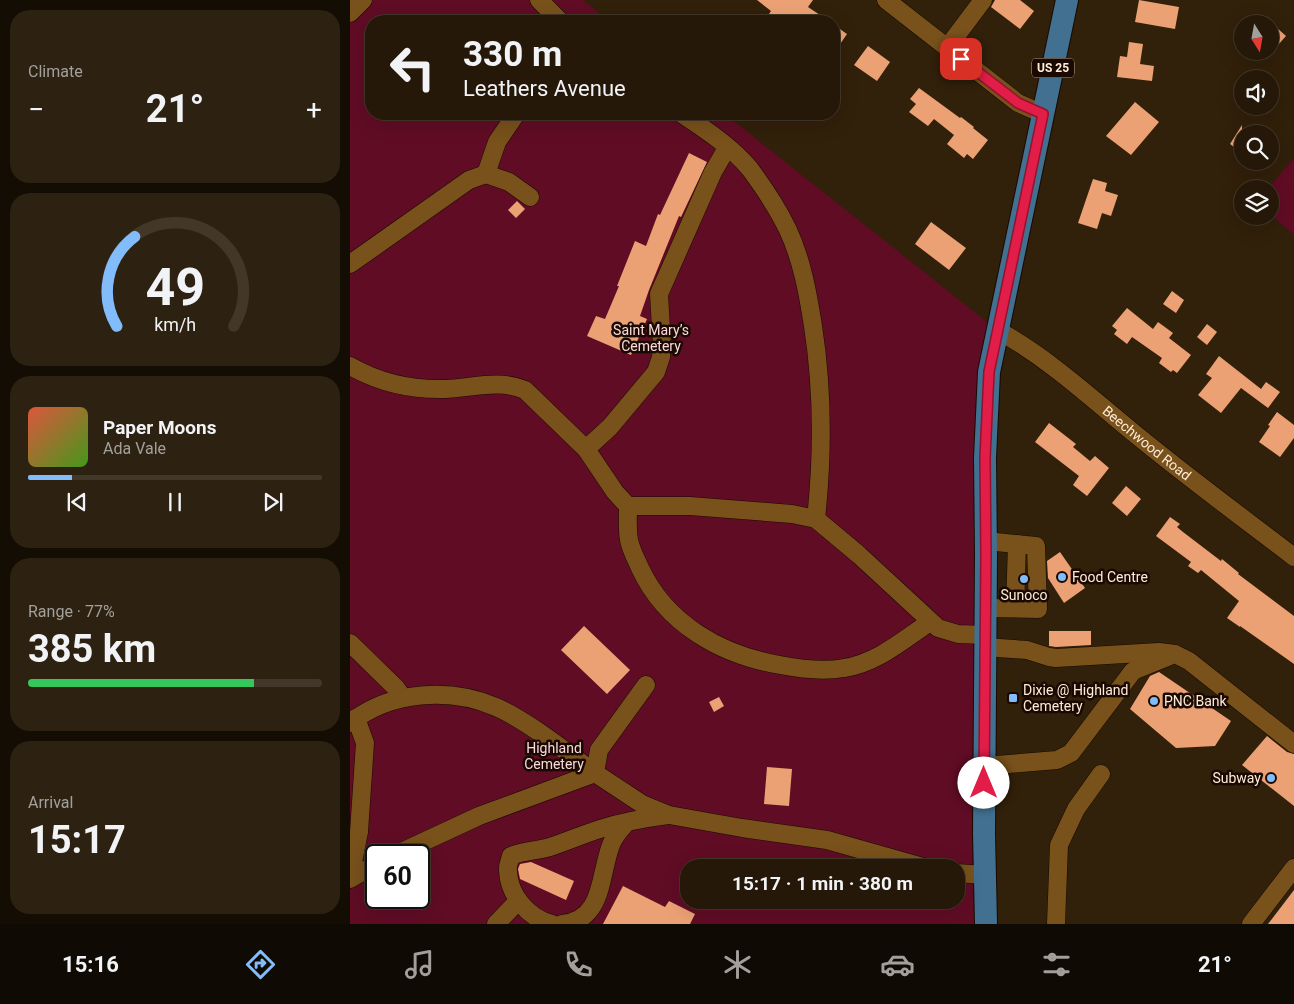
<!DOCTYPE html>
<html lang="en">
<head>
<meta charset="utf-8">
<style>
  :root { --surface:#251808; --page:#2d2112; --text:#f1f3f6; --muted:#a3a09c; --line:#423729; --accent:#82bcfa }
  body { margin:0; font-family:Roboto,sans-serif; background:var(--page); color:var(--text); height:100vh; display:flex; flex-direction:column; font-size:19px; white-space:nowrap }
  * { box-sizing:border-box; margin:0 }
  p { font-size:16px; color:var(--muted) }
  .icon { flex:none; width:28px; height:28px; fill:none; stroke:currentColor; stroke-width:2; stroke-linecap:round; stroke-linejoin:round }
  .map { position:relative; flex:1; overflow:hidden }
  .details { display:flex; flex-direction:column; gap:10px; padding:10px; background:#140d04; width:350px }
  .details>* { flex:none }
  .hud { position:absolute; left:15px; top:15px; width:475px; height:105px; border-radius:20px; box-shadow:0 5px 20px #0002,0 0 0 1px var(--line); background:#251808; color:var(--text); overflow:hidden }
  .needle { width:32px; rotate:169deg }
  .fabs { position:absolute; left:884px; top:15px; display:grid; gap:10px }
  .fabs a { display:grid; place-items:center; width:45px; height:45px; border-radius:50%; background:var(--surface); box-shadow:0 5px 20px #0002,0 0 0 1px var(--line); font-size:25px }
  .speed { position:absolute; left:15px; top:844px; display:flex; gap:10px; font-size:25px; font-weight:700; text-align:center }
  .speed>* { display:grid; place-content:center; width:65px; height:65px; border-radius:50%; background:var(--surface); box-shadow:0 5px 20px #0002,0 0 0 1px var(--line); line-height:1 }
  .speed .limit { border:2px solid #111; border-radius:8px; background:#fff; color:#111 }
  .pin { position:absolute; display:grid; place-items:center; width:42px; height:42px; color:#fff; margin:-21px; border-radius:10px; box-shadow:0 2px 8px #0006 }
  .me { position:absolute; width:55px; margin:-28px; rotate:0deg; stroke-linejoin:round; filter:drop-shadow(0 0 4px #0008) }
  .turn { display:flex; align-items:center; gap:18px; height:105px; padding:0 15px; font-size:22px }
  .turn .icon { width:65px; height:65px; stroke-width:2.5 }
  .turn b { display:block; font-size:35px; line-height:42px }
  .big { font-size:38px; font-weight:700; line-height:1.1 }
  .details .card { flex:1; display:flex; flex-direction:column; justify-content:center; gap:8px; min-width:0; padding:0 18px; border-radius:20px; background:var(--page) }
  .details .dial { align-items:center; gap:0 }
  .dial svg { height:130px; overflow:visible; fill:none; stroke:var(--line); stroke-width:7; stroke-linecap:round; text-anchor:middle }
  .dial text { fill:var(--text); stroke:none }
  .song { display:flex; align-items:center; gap:15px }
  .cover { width:60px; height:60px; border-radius:8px; background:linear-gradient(135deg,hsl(10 70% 55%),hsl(100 70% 35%)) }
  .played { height:5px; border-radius:2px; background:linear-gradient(90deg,var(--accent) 15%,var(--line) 15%) }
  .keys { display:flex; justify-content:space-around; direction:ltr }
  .heat { display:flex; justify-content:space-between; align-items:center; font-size:28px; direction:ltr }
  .charge { height:8px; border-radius:4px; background:linear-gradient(90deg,#34c759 77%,var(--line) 0) }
  .trip { position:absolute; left:330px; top:859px; width:285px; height:50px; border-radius:20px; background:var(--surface); box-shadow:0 5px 20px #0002,0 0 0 1px var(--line); font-weight:700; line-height:50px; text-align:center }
  .menu { display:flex; height:80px; justify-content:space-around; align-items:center; background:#0f0a03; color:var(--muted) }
  .menu .icon { width:35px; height:35px }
  .menu .active { color:var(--accent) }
  .menu b { font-size:22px; color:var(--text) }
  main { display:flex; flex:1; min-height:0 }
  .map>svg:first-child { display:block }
</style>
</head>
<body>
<main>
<section class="details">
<div class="card"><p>Climate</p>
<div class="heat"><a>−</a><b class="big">21°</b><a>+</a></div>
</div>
<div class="card dial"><svg viewBox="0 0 100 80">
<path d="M14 69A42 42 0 1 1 86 69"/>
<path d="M14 69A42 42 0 0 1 25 14" stroke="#82bcfa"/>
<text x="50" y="56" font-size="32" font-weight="700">49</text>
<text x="50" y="72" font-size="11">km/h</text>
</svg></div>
<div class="card">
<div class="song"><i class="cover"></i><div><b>Paper Moons</b><p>Ada Vale</p></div></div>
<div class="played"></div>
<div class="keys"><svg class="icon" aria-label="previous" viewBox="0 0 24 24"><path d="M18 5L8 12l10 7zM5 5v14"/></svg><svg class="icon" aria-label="pause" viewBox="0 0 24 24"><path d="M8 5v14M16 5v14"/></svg><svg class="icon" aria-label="next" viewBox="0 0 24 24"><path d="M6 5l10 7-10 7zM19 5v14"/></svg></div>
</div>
<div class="card"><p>Range · 77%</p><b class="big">385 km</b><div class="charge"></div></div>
<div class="card"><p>Arrival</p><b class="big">15:17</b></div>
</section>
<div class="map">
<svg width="944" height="924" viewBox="0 0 944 924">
  <rect width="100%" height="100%" fill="#31200a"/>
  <path fill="#600c25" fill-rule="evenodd" d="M0 0H233L259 21H21V114H375L647 330 636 924H0ZM26 855H69V898H26ZM339 868H606V900H339Z
    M944 158V235L920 214V189H918Z"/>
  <path fill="#eca175" d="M407 0H463L458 7 479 21H423L417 17 421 11Z
    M645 0H670L684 11 670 29 641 7Z
    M789 0 829 7 825 29 785 22Z
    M484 25 497 34 484 53Z
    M920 27 925 31 927 28 936 36 920 54Z
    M779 42 793 44 790 64 804 66 802 81 767 77 770 56 777 57Z
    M518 46 540 62 527 81 504 65Z
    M569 88 610 118 611 117 624 127 623 128 638 140 623 159 617 154 614 158 597 144 604 135 584 119 578 126 559 112 566 104 560 99Z
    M785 102 809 122 781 155 756 136Z
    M892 125V153L880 144Z
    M339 153 357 162 331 217 329 216 299 290 290 316 297 319 281 355 237 336 246 316 255 319 269 286H267L285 241 296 246 308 214 310 215Z
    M743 179 757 183 755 191 768 195 761 216 752 213 747 229 728 223Z
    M167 201 175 209 166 218 158 210Z
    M581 222 616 248 599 270 565 244Z
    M822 291 834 300 826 313 813 304Z
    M777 308 803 329 808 322 823 333 819 338 841 355 827 373 823 370 821 372 809 363 812 358 782 337 777 344 764 334 767 330 762 326Z
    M857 324 867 332 857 345 847 337Z
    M869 356 911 389 916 382 930 392 918 408 891 388 871 413 848 395 862 378 856 374Z
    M927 412 944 425V438L930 457 909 442 920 426 918 425Z
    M699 423 726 444 723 447 740 461 745 456 759 468 737 496 723 485 729 476 685 442Z
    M776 486 791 499 777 516 762 503Z
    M820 517 830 524 827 527 833 532 871 561 872 559 889 573 888 574 944 616V664L890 626V627L877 618 889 601 851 570 848 573 838 566 841 562 806 536Z
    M710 552 735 588 714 603 698 578 697 561Z
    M234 626 280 670 257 694 211 650Z
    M699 631H741V645L706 647 699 646Z
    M809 672 881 721 865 746 826 748 780 709 800 676Z
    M369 697 374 706 364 712 359 702Z
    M917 736 937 752 944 754V806L892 765Z
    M417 767 442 769 439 806 414 804Z
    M181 862 224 881 216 900 170 879 168 869 170 864Z
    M273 886 315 907 319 901 345 914 340 924H253Z
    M944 890V924H918Z"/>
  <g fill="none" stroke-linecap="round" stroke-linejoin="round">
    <g stroke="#190900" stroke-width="19">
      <g id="minor">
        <path d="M189 0 210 21"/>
        <path d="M536 0 668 103 693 114"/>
        <path d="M0 13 13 0"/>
        <path d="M597 48 633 0"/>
        <path d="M332 114C356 130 382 147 400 169 414 188 428 209 438 230 452 260 458 294 463 326 473 391 473 454 466 519"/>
        <path d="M136 174 159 182 180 197"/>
        <path d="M0 264 119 180 136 174 147 142 166 114"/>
        <path id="s1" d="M647 330C700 359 743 400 790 438 840 479 893 518 944 557"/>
        <path d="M0 366C30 383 61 390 95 389 122 388 150 379 175 390L236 449 265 492 278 506H340L442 514 466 519 509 555 588 628 608 634 635 635"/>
        <path d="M236 449 260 427 306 372 311 357 312 346 309 294 363 172 377 148"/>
        <path d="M278 506C278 517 277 528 279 540 281 550 286 559 290 568 316 624 371 655 430 665 451 669 473 672 494 668 527 663 553 640 580 622"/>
        <path d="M635 608 688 609 686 546 636 541"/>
        <path d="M665 608 667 544"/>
        <path d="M0 643 46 688 53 698"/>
        <path d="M635 647 677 650 699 657 706 658 809 652 825 654 839 661 944 744"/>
        <path d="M0 723C40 691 100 687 146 707 178 721 216 752 245 773L249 750 296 685"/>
        <path d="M634 766 707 760 721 753 783 671 820 656"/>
        <path d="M45 855 129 816 245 773 292 804 319 815 392 828 477 840 576 868"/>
        <path d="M0 870 3 862 9 832 15 743 6 718"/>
        <path d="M606 873 635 875"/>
        <path d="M0 879 26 864"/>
        <path d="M146 924 168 901"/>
        <path d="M202 924C178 918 159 895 158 871 157 866 160 860 161 856 175 850 189 851 203 846 218 841 234 834 250 829 272 822 295 818 318 815"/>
        <path d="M212 924C254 920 249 876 261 845 264 836 270 830 276 823"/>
        <path d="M706 924 709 845 726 809 751 774"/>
        <path d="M901 924 944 868"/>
      </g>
    </g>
    <g stroke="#190900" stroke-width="24">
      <path id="major" d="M636 924 634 834 636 555 635 458 639 372 717 0"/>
    </g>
    <use href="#minor" stroke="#78511b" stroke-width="18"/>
    <use href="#major" stroke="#417091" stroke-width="22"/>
  </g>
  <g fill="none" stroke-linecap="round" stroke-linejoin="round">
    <g stroke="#92132f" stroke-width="12">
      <path id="route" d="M611 59 668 103 693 114 639 372 635 458 636 555 634 783"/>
    </g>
    <use href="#route" stroke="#e11d48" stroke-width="9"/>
  </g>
  <g fill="#82bcfa" stroke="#190900" stroke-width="2">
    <circle cx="712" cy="577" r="5"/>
    <circle cx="674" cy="579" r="5"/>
    <rect x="658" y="693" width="10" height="10" rx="2.5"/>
    <circle cx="804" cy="701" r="5"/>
    <circle cx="921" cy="778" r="5"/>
  </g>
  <g text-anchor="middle" stroke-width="5" stroke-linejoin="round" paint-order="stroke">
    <rect fill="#190900" stroke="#b9a898" stroke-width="1" x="682" y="58.5" width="42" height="19" rx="4"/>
    <g font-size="12" font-weight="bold" fill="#feecd9">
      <text x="703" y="72">US 25</text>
    </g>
    <g font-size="14" fill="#fbd9dd" stroke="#190900">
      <text x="301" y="335">Saint Mary’s<tspan x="301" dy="16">Cemetery</tspan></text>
      <text x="204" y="753">Highland<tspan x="204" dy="16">Cemetery</tspan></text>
    </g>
    <g font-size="14" fill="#feecd9" stroke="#190900">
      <text dy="5" stroke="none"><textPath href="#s1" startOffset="188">Beechwood Road</textPath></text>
    </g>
    <g font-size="14" fill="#feecd9" stroke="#190900" text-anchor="start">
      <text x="722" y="582">Food Centre</text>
      <text x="674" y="600" text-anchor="middle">Sunoco</text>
      <text x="673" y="695">Dixie @ Highland<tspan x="673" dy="16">Cemetery</tspan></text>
      <text x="814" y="706">PNC Bank</text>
      <text x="911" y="783" text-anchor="end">Subway</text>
    </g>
  </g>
</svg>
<div class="fabs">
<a><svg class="needle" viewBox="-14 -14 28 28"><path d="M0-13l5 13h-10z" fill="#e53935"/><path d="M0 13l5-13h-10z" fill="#a3a09c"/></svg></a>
<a><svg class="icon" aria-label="sound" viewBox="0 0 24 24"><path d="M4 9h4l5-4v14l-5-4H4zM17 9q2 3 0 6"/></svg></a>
<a><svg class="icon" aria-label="search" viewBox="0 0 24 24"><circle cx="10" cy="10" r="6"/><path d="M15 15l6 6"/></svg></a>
<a><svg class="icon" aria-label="layers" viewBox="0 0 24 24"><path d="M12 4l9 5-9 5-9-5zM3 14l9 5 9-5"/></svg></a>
</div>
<div class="speed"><div class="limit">60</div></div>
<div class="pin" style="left:611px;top:59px;background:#d93025"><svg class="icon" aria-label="arrive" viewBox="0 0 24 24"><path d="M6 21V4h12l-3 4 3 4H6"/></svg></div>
<svg class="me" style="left:634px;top:783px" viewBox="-20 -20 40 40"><circle r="19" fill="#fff"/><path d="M0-13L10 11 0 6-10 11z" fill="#e11d48"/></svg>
<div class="trip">15:17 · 1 min · 380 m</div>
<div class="hud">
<div class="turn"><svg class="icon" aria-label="left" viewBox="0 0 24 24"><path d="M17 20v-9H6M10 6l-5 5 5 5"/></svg><div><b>330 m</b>Leathers Avenue</div></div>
</div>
</div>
</main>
<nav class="menu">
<b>15:16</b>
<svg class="icon active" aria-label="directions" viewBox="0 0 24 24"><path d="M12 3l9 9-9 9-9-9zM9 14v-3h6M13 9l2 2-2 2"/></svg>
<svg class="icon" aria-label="music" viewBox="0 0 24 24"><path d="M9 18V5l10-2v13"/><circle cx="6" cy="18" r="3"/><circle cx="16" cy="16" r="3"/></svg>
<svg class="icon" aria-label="phone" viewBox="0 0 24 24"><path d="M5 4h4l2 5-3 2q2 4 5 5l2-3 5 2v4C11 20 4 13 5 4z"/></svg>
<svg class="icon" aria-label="climate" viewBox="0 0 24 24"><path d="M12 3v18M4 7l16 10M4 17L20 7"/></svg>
<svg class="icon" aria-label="car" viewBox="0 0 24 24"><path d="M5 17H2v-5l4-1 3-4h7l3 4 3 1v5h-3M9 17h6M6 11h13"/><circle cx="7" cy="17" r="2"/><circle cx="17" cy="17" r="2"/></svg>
<svg class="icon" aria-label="filters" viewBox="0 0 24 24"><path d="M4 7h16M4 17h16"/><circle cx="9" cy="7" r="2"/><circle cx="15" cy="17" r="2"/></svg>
<b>21°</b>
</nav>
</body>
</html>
